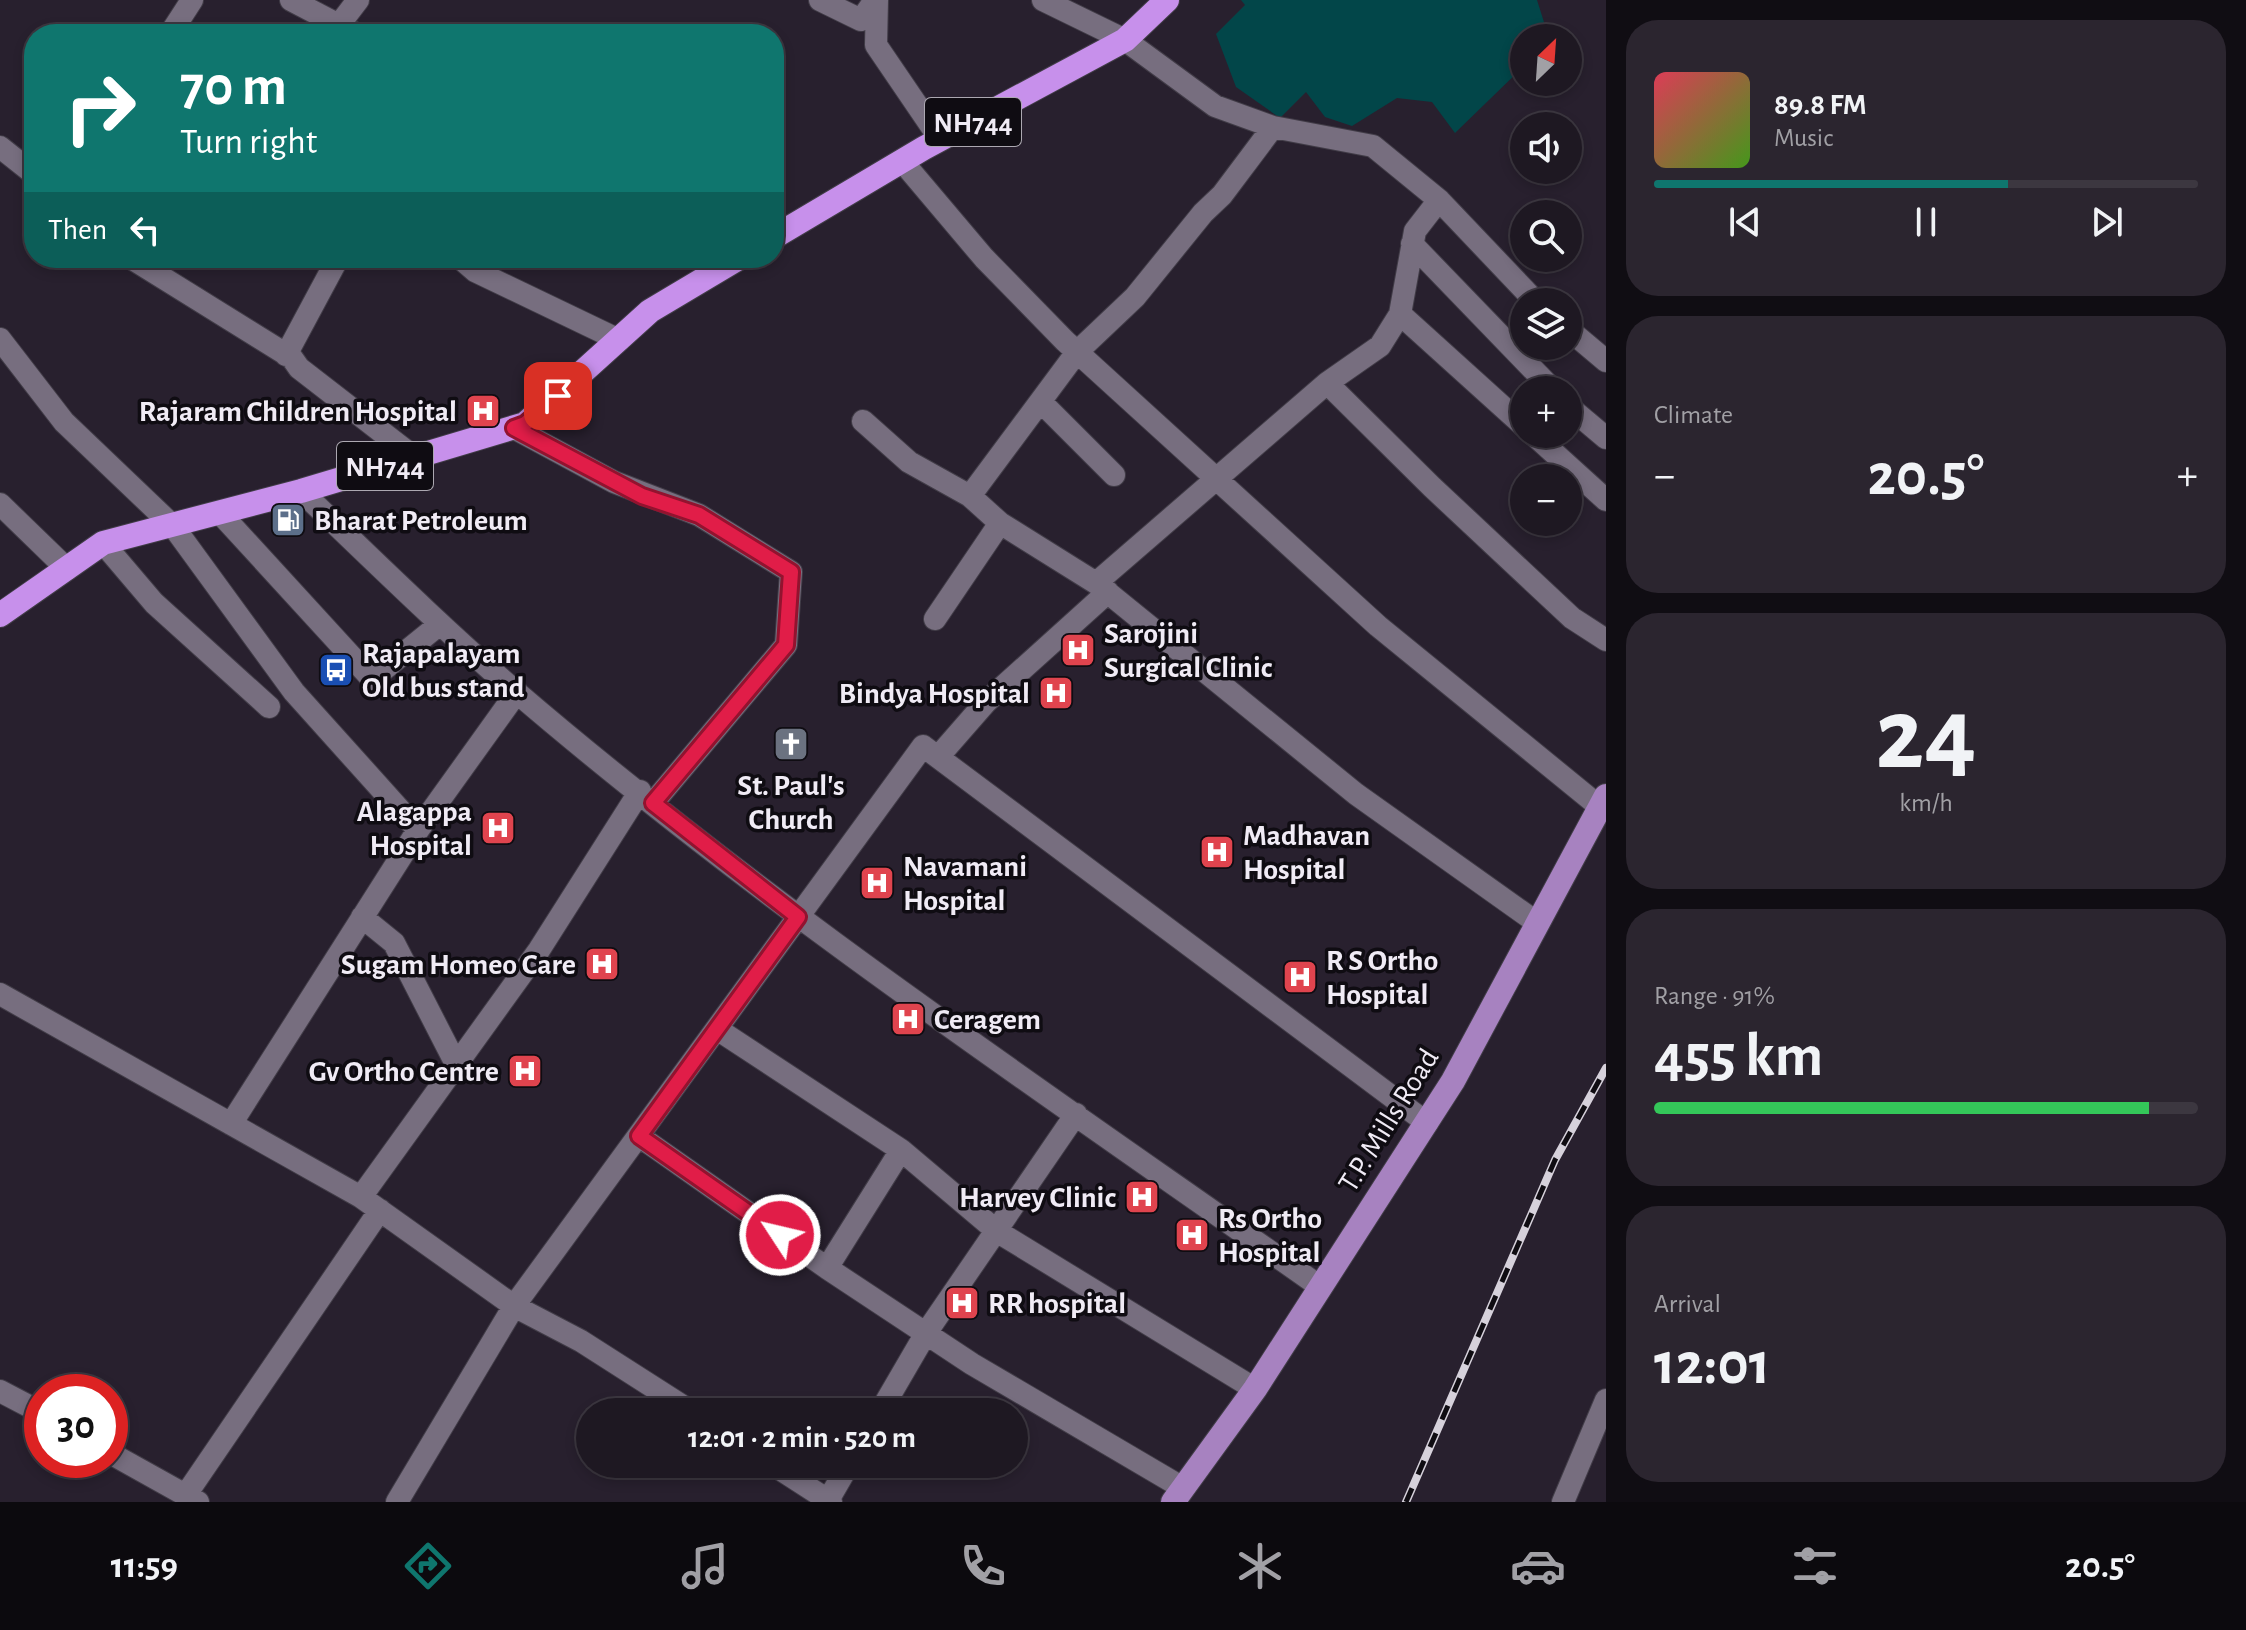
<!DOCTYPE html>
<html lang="en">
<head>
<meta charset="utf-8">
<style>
  :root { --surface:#1e1822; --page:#2b252f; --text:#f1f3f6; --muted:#a1a0a5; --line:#3c3740; --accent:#0f766e }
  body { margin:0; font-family:"Alegreya Sans",sans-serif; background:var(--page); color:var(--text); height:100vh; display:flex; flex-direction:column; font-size:30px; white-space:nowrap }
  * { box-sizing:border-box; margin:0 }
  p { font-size:26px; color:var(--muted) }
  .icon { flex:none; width:44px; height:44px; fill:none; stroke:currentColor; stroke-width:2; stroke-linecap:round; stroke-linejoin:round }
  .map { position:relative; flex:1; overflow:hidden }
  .panel { display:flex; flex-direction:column; gap:20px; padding:20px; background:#100d13; width:640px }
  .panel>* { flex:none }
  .guide { position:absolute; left:24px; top:24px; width:760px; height:244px; border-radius:32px; box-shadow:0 4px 12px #0003,0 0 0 2px var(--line); background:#0f766e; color:#fff; overflow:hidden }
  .needle { width:52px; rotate:25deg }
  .controls { position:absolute; left:1510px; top:24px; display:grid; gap:16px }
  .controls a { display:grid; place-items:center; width:72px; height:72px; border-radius:50%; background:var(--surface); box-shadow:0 4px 12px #0003,0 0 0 2px var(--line); font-size:40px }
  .speed { position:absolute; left:24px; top:1374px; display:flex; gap:16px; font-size:40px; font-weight:700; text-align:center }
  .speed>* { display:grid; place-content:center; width:104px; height:104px; border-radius:50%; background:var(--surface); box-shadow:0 4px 12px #0003,0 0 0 2px var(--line); line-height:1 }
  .speed .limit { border:12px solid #d22; background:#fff; color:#111 }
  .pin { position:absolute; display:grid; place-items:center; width:68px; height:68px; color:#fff; margin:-34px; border-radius:16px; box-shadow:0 4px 12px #0006 }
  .me { position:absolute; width:88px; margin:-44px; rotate:305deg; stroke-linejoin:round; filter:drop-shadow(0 0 6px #0008) }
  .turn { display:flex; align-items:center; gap:28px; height:168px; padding:0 24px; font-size:36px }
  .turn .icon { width:104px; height:104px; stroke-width:2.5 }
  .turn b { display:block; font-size:56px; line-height:68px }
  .then { display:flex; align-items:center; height:76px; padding:0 24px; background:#0003; gap:16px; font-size:30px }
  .big { font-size:60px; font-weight:700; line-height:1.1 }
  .panel .tile { flex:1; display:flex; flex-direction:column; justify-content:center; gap:12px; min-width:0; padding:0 28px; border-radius:32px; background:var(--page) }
  .panel .dial { align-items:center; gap:0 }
  .dial b { font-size:104px; line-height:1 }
  .song { display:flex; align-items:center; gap:24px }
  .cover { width:96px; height:96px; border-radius:12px; background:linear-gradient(135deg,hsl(350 70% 55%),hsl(100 70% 35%)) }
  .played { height:8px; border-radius:4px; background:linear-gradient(90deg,var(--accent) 65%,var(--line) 65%) }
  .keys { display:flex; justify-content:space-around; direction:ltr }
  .heat { display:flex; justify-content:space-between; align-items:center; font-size:44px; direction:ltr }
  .charge { height:12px; border-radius:6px; background:linear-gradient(90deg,#34c759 91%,var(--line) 0) }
  .trip { position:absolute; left:576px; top:1398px; width:452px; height:80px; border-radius:40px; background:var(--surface); box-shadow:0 4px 12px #0003,0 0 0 2px var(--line); font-weight:700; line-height:80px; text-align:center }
  .tabs { display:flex; height:128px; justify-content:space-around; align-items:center; background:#0c0a0e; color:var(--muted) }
  .tabs .icon { width:56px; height:56px }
  .tabs .current { color:var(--accent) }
  .tabs b { font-size:36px; color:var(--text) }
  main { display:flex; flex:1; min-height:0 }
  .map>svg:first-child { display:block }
</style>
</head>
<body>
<main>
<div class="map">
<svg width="1606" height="1502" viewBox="0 0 1606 1502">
  <rect width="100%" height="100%" fill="#28202e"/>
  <path fill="#024649" d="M1241 0H1537L1549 38H1524V66L1455 133 1432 102 1397 98 1352 126 1325 117 1306 92 1280 118 1236 87 1216 34 1245 5Z"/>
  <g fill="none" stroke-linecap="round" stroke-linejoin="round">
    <g stroke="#413c47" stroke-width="24">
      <path id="minor" d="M291 0 356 34
        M820 0 861 20 875 0
        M877 0 876 45 940 139
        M1043 0 1125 40 1215 106 1273 127 1373 146 1439 200 1536 302
        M170 34 192 0
        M332 34 358 0
        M0 147 34 174
        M902 161 984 258 1065 341 1378 626 1600 807
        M1412 244 1553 390
        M131 258 292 358 299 368 414 457
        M460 258 475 271 619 340
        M1400 314 1524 426
        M1568 329 1606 361
        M0 339 64 422 173 526 294 692 418 830
        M286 355 338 258
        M1327 383 1380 346 1400 314 1415 231 1439 200
        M1042 403 1114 475
        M1568 406 1606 438
        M863 421 909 462 970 496 1000 523 1096 583
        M514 428 614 482 699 515 791 572 786 645 653 803
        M1533 434 1606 500
        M301 491C371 558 441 627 515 691 768 908 1047 1094 1319 1286
        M970 496 1077 352 1135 297 1203 213 1222 195 1273 127
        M0 504 67 569
        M220 513 372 679 440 624
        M103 543 154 603 269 707
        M935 619 1000 523
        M938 757 986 702 1108 592
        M362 917 394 943 455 1062
        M1536 922 1356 794 1096 583 1327 383 1432 487 1572 618 1606 640
        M0 994 361 1197 514 1306 581 1341 692 1412
        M231 1124 418 830 517 692
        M639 1136 827 1268 901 1150 717 1029
        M901 1150 998 1232 1255 1389
        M361 1197 539 950 640 791
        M827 1268 972 1364 1183 1488
        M0 1391 42 1413
        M880 1412 926 1333 1076 1114
        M110 1453 198 1502
        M772 1464 831 1502
        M185 1496 380 1210
        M397 1502 514 1306 923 746 1427 1123
        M827 1502 849 1464
        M1563 1502 1606 1400"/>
    </g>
    <g stroke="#413c47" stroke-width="26">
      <path id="major" d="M1173 1502 1255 1389 1453 1081 1606 796"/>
    </g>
    <g stroke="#413c47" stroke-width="26">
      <path id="highway" d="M774 237 924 148 1125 40 1167 0
        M0 615 103 543 301 491 525 424 650 311 739 258"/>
    </g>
    <use href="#minor" stroke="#776e7f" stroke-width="22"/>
    <use href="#major" stroke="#a782c0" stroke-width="24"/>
    <use href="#highway" stroke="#c790eb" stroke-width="24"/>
    <g stroke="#d6d1db" stroke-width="8">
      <path id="rail" d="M1406 1502 1555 1160 1606 1068"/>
    </g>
    <use href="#rail" stroke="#0f0c12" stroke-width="5" stroke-dasharray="15" stroke-linecap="butt"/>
  </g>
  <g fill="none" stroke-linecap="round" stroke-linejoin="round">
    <g stroke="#92132f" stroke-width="20">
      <path id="route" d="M558 396 525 424 514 428 642 496 699 515 791 572 786 645 653 803 798 917 639 1136 780 1235"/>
    </g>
    <use href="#route" stroke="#e11d48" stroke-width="14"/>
  </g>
  <defs>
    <g id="hospital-square" transform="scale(1.8)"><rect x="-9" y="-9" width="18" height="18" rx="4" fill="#e0444e" stroke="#0f0c12"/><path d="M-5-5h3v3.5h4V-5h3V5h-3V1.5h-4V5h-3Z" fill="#fff"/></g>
    <g id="fuel-square" transform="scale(1.8)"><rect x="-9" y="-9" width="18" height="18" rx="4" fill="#5c6f8a" stroke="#0f0c12"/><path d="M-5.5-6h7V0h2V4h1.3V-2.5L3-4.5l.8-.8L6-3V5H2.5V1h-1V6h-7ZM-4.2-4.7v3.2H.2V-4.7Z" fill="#fff"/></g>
    <g id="bus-square" transform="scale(1.8)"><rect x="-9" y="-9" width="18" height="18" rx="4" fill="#1a4fb4" stroke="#0f0c12"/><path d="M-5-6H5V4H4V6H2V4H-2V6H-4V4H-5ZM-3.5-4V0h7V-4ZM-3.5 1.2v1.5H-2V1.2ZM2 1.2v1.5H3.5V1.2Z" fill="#fff"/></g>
    <g id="church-square" transform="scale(1.8)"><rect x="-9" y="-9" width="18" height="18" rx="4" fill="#6b7280" stroke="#0f0c12"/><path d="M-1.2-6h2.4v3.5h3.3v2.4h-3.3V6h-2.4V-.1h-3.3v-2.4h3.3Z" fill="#fff"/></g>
  </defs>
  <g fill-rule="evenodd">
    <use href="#hospital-square" x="483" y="411"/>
    <use href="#fuel-square" x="288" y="520"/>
    <use href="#hospital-square" x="1078" y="650"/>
    <use href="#bus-square" x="336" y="670"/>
    <use href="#hospital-square" x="1056" y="693"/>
    <use href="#church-square" x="791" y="744"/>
    <use href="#hospital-square" x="498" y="828"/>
    <use href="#hospital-square" x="1217" y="852"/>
    <use href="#hospital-square" x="877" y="883"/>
    <use href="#hospital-square" x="602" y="964"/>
    <use href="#hospital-square" x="1300" y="977"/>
    <use href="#hospital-square" x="908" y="1019"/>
    <use href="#hospital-square" x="525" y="1071"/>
    <use href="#hospital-square" x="1142" y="1197"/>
    <use href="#hospital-square" x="1192" y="1235"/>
    <use href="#hospital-square" x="962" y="1303"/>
  </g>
  <g text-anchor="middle" stroke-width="7" stroke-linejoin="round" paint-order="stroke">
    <g fill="#0f0c12" stroke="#aca8b1" stroke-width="2">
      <rect x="925" y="98" width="96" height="48" rx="6"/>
      <rect x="337" y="442" width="96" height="48" rx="6"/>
    </g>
    <g font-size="28" font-weight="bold" fill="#f0ebf5">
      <text x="973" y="132">NH744</text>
      <text x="385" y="476">NH744</text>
    </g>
    <g font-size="30" font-weight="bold" fill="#f0ebf5" stroke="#0f0c12" text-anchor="start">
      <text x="457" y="421" text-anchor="end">Rajaram Children Hospital</text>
      <text x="314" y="530">Bharat Petroleum</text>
      <text x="1104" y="643">Sarojini<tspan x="1104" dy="34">Surgical Clinic</tspan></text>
      <text x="362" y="663">Rajapalayam<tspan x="362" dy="34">Old bus stand</tspan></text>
      <text x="1030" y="703" text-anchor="end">Bindya Hospital</text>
      <text x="791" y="795" text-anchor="middle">St. Paul's<tspan x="791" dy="34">Church</tspan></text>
      <text x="472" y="821" text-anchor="end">Alagappa<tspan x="472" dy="34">Hospital</tspan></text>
      <text x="1243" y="845">Madhavan<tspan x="1243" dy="34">Hospital</tspan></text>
      <text x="903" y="876">Navamani<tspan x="903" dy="34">Hospital</tspan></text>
      <text x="1326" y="970">R S Ortho<tspan x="1326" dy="34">Hospital</tspan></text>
      <text x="576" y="974" text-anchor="end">Sugam Homeo Care</text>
      <text x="934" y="1029">Ceragem</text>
      <text x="499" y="1081" text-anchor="end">Gv Ortho Centre</text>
      <text x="1116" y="1207" text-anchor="end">Harvey Clinic</text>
      <text x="1218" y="1228">Rs Ortho<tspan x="1218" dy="34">Hospital</tspan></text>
      <text x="988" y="1313">RR hospital</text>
    </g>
    <g font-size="30" fill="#f0ebf5" stroke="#0f0c12">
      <text transform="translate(1388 1120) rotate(-58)" y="10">T.P. Mills Road</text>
    </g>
  </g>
</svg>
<div class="controls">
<a><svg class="needle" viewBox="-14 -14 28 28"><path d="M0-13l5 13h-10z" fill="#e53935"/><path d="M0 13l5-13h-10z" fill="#a1a0a5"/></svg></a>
<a><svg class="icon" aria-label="sound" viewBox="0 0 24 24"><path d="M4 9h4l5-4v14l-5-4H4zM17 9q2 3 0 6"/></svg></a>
<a><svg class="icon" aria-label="search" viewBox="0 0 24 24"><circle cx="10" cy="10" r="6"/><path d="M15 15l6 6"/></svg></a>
<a><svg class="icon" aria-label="layers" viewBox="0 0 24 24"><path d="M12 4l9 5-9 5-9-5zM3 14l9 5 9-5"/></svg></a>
<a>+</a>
<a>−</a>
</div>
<div class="speed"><div class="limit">30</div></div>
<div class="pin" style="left:558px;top:396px;background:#d93025"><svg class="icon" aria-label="arrive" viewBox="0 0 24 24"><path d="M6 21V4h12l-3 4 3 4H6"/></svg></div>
<svg class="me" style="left:780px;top:1235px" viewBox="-20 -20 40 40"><circle r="17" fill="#e11d48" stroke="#fff" stroke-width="3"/><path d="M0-11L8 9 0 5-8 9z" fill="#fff"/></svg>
<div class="trip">12:01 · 2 min · 520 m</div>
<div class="guide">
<div class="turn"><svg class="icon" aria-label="right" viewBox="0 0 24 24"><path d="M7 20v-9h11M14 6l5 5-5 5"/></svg><div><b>70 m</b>Turn right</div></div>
<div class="then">Then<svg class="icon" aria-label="left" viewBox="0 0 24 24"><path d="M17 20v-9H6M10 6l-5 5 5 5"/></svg></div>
</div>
</div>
<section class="panel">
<div class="tile">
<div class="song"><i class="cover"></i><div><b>89.8 FM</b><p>Music</p></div></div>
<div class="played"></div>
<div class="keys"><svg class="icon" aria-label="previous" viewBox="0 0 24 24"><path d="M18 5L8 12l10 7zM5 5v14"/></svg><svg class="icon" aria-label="pause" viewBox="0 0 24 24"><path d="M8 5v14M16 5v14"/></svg><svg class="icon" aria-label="next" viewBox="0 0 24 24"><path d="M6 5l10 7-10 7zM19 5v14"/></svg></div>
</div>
<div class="tile"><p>Climate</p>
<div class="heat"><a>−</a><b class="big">20.5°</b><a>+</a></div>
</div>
<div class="tile dial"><b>24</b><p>km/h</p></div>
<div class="tile"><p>Range · 91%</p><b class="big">455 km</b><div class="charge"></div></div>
<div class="tile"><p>Arrival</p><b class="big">12:01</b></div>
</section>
</main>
<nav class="tabs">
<b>11:59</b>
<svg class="icon current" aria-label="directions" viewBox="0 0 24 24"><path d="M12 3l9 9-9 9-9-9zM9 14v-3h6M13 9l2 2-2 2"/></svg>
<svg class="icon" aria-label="music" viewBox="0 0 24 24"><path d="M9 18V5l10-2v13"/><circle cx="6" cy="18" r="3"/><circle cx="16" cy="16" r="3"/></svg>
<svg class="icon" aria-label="phone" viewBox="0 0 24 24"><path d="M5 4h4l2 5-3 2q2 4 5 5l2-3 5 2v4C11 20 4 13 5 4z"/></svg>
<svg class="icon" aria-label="climate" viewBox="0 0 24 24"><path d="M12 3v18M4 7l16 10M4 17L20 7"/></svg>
<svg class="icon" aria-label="car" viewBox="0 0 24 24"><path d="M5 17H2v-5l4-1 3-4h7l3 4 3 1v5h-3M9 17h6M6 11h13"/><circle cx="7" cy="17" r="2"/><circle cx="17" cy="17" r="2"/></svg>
<svg class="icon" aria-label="filters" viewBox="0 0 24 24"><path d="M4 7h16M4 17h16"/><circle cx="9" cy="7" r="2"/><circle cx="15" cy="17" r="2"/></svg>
<b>20.5°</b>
</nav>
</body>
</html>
